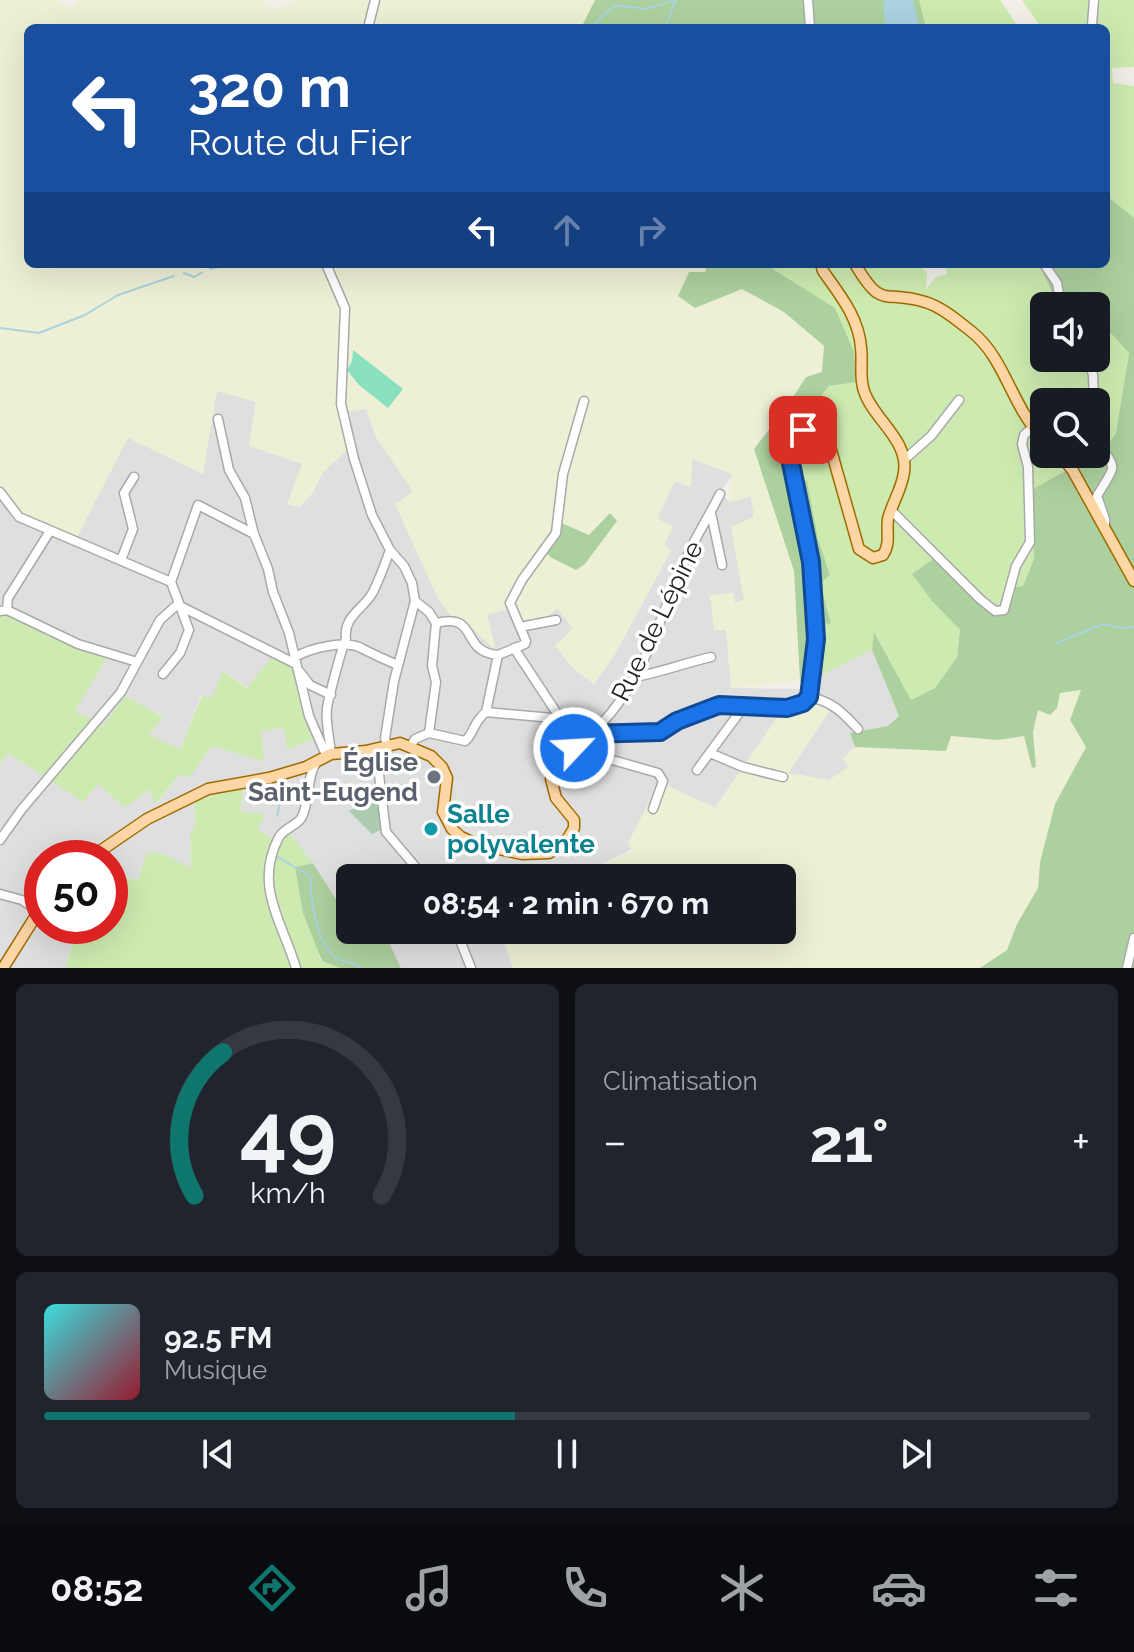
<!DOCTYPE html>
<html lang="fr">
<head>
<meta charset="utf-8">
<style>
  :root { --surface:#171b24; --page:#20242c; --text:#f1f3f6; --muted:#9ea1a6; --line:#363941; --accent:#0f766e }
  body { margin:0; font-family:Raleway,sans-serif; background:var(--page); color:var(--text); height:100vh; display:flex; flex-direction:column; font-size:30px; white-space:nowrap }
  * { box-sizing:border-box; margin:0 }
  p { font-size:26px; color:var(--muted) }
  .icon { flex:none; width:44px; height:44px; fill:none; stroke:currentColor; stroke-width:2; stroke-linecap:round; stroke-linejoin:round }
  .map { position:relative; height:968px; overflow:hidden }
  .panel { display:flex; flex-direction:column; gap:16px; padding:16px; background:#0d0f14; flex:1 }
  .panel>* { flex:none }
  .hud { position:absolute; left:24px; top:24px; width:1086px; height:244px; border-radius:12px; box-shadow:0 8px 32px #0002; background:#1a4fa0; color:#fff; overflow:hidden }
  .tools { position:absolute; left:1030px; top:292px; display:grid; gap:16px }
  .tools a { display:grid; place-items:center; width:80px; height:80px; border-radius:12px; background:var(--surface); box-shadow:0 8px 32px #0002; font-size:40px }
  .speed { position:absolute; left:24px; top:840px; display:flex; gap:16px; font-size:40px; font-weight:700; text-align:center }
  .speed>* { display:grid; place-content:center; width:104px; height:104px; border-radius:50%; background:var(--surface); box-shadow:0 8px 32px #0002; line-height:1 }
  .speed .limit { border:12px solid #d22; background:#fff; color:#111 }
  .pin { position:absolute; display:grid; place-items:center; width:68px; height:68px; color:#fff; margin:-34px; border-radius:16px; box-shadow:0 4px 12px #0006 }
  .me { position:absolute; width:88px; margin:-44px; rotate:65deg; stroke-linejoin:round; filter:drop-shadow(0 0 6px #0008) }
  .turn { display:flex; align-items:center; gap:28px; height:168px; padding:0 32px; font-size:36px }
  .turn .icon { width:104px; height:104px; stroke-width:2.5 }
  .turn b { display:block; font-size:56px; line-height:68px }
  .lanes { display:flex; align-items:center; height:76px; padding:0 32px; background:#0003; justify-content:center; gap:40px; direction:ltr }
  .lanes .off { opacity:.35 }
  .big { font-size:60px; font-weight:700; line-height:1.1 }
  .panel .widget { flex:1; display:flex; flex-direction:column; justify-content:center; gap:12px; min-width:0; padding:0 28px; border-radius:12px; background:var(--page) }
  .panel .dial { align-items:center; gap:0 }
  .dial svg { height:208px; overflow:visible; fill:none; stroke:var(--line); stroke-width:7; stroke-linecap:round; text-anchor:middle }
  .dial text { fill:var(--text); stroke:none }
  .song { display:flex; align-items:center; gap:24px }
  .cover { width:96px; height:96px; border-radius:12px; background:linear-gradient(135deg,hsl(180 70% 55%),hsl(350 70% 35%)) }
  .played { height:8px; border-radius:4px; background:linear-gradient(90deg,var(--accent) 45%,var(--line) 45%) }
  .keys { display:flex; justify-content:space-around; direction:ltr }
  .heat { display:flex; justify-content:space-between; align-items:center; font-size:44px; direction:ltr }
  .panel .tiles { flex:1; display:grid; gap:16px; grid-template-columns:1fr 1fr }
  .widget:last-child { grid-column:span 2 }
  .trip { position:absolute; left:336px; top:864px; width:460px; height:80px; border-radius:12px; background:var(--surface); box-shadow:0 8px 32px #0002; font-weight:700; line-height:80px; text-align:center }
  .menu { display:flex; height:128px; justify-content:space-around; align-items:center; background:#090b0e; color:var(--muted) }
  .menu .icon { width:56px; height:56px }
  .menu .current { color:var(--accent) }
  .menu b { font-size:36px; color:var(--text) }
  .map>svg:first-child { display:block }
</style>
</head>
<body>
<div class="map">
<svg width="1134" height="968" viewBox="0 0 1134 968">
  <rect width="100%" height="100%" fill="#f2efe9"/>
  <path fill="#e0dfdf" d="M217 390 256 402 249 446 303 464 287 504 300 507 313 492 323 472 351 446 341 412 366 408 376 437 414 492 396 504 451 616 469 625 495 649 487 614 510 609 557 608 573 628 556 646 594 684 615 654 671 551 664 545 657 519 675 481 691 487V458L733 474 721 491 729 502 751 495 754 518 732 528 744 600 735 603 733 593 726 629 731 688 806 689 818 677 872 650 899 716 888 726 851 733 855 747 843 759 849 767 829 780 788 773 830 710 781 712 715 808 574 878H350V912L339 908 313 863 286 830 276 843 257 828 265 815 240 811 244 787 196 801 195 827 190 834 191 869 161 853 138 880 110 875V858H42V926H77L66 968H0V765L8 753 83 801 98 784 125 808 149 789 156 805 180 774 189 777 212 746 263 761 260 731 284 728 288 750 317 737 224 671 212 699 201 696 180 750 149 735 163 716 125 697 103 726 75 712 0 609V490L128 437 202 473Z
    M383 930H500L513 968H401Z"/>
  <path fill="#eef0d5" d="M0 0H58L71 9 78 0H263L270 10 300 0H595L583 24 575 28H28V264H707L705 272H689L679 297 696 308 742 289 784 312 824 346 823 372 806 377 754 449 794 571 800 681 731 688 726 630H714L710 595 733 593 735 603 744 600 731 527 754 517 751 496 729 503 732 474 692 459 691 487 675 481 657 518 673 527 664 545 671 550 615 654 594 684 574 669 555 646 573 628 557 608 543 622 519 626 510 609 487 614 496 651 469 625 451 616 438 599 395 504 413 492 376 437 366 409 341 412 352 446 323 472 313 492 300 507 287 504 302 464 249 446 256 402 217 391 203 474 128 438 74 543 19 516 0 490Z
    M1082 690 1086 747 1055 804 1040 862 1038 888 1017 924 1007 950 980 968H513L500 930H782V878H574L632 851 628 843 659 782 716 808 781 712 799 713 814 702 828 704 830 710 788 773 829 780 848 767 843 759 855 747 946 751 951 736 998 740 1024 736 1032 767 1036 766 1033 732 1038 709 1057 708 1060 693Z"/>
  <path fill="#cdebb0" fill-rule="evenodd" d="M919 0H1000L1019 28H926Z
    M1022 0H1134V67L1112 68 1113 83 1134 86V218L1106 195V28H1041Z
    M765 264H916L927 272 926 289 936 277 947 274 944 264H1039L1052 292 1055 306H1044V318L1035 327H1044V358H1096V317L1129 353 1116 433 1101 455 1076 465 1031 490 1034 559 1023 586 1013 587 1007 613 995 616 973 597 932 601 960 630 957 657 935 688 911 700 875 634 872 650 818 677V628L831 623 820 584 830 575C815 529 793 490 785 442L829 386 858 382 835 308ZM1044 402H1096V454H1044Z
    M0 609 109 654 75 711 103 726 125 696 163 717 149 735 180 749 202 696 212 698 223 671 247 688 275 653 295 666 318 737 287 750 284 728 261 731 264 762 212 746 189 778 180 774 155 805 149 789 125 808 98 784 83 802 8 753 0 765Z
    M244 786 240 811 266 815 257 828 276 842 286 829 313 863 295 867 321 961 340 968H66L77 926H110V875L138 880 147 853H161L191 868 190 834 195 827V801Z"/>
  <path fill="#add19e" d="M595 0H919L926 28H575L583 24Z
    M1106 195 1134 218V968H980L1007 950 1017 924 1038 888 1040 862 1055 804 1086 747 1070 720 1081 690 1060 693 1057 708 1050 715 1038 710 1033 732 1036 767 1032 768 1024 736 998 740 951 736 946 751 855 747 850 733 888 726 899 716 872 650 874 632 911 700 935 688 957 657 960 630 932 601 912 574 935 558 995 616 1007 613 1013 587 1023 586 1034 559 1031 490 1076 465 1101 455 1116 433 1129 353 1096 317V306H1082L1062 290 1066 306H1055L1052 292 1039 264H1106Z
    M707 264H765L835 308 854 352 858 382 829 386 785 442 791 476 807 481 818 539 830 575 820 584 831 623 812 630 806 689 800 681 794 571 754 449 788 405 806 377 822 372 824 346 784 312 742 289 695 308 678 296 689 272H705Z
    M610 513 617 521 585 564 576 570 550 557 544 550 559 522 589 535Z
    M313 863 337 901 339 908 350 912V930H383L401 968H340L322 961 303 913 295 867Z"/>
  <path fill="#aacbaf" d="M376 799 383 829 372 834 349 811Z"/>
  <path fill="#88e0be" d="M353 350 403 389 388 408 359 385 347 370 352 361Z"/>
  <path fill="#e2e2e2" d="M461 780 468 814 492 844 461 835 448 817 447 806 454 807 457 818 470 832 452 781Z"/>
  <path fill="#aad3df" d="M888 0H913L919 28H889Z"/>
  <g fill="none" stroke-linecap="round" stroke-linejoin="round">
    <path stroke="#aad3df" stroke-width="2" d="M590 28 615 5 646 9 675 0
      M665 28 676 0
      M210 269 232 264
      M184 273 194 277 203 272
      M0 328 39 333 85 315 118 295 174 276
      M1057 643 1103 624 1120 628 1134 627
      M277 816 285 780
      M276 856 310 876C311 898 316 947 338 959 346 963 353 962 362 968"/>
    <path stroke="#aad3df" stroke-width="9" d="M888 0 889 28"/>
    <g stroke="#a9a9a9" stroke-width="11">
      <path id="minor" d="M808 0 810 28
        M1094 0 1092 25 1095 28
        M368 28 375 0
        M326 264 345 308 341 404 354 459 372 515 390 550 404 566 412 583 415 601 394 681 385 738 387 746
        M1044 264 1057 283 1061 306
        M1088 358 1093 375 1094 402
        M218 419 229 470 245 498 254 534 268 569 273 592 289 633 309 716 326 755
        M1096 437C1116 474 1119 459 1097 496L1105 519V527
        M904 460 931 436 959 400
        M0 492 19 517 171 582
        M891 510 980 599 995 611 1004 610 1016 566 1030 542 1028 467 1022 444 1024 435 1033 427
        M711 513 722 565
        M121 560 133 529 124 493 134 477
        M171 582 198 505 254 534
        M415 601 429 612 436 623 432 666 436 682 429 733
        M182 607 296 664
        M7 610 8 598 50 531
        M0 611 7 610 78 644 137 662
        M436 623C480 612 459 652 498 655
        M520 627 556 620
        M514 648 560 718
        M295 657C311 648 347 639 363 649 375 655 385 660 398 665
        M300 672 310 685 331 695
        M163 674 180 653 189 630 171 582
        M635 677C662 672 685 663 711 657
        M809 697C832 701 843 713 858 729
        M486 712 498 655 525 644 526 641 510 603 522 580 556 533 563 474 584 401
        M429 733 465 741C474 734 473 722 486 712L564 719 580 726 591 748 602 757 658 773 663 781 653 809
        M585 733 586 726 601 724C646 678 661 611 688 554 698 533 710 514 720 494
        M410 747 415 739 429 733
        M376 750 386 832 425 878
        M710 753 743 767 783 777
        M331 754C330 740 325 722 327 708 328 700 343 643 346 639 343 616 364 609 373 592 380 578 385 564 390 550
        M697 770 745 705
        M0 840 22 809 121 692 160 620 178 604
        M0 894 22 900 38 911
        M456 930 471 968
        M296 968C283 923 253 886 279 837 284 828 297 826 302 817 310 800 306 779 316 763
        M1127 968 1134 938"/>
    </g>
    <g stroke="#a06b00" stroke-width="13">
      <path id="major" d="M855 264C883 311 882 289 925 302 942 307 958 321 972 332 1006 359 1012 409 1044 439
        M1060 454 1073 471 1134 581
        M90 858 147 819 208 789 269 778 306 767 331 754 366 751 400 743 431 756 442 767 447 778 443 812 452 829 461 837 476 844 522 854 549 853 565 843 574 828V820L556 798 551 779 560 764 586 734 660 732 677 721 719 705 787 708 803 703C837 669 799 500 789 453L792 439C805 426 818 428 829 443L859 549 873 558 883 555C891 543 886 532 888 519 892 503 902 489 904 472 909 440 873 419 864 391 859 377 863 362 861 348 859 318 840 295 823 271L821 264
        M3 968 42 906"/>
    </g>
    <use href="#minor" stroke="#fff" stroke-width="8"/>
    <use href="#major" stroke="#fcd6a4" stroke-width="10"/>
  </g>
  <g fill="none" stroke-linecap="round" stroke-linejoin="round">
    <g stroke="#114b97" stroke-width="20">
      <path id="route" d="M574 748 586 734 660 732 677 721 719 705 787 708 803 703 809 697 816 639 811 562 789 453 792 439 803 430"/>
    </g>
    <use href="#route" stroke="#1a73e8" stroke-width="14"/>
  </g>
  <circle fill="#6b7280" stroke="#fff" stroke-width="3" cx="434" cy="777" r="8"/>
  <circle fill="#0f9aa8" stroke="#fff" stroke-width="3" cx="431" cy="829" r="8"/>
  <g text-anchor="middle" stroke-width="7" stroke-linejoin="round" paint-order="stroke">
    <g font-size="26" fill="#222" stroke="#fff">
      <text transform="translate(657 621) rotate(-64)" y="9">Rue de Lépine</text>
    </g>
    <g font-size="26" font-weight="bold" fill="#5b616d" stroke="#fff" text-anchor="end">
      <text x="418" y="771">Église<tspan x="418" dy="30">Saint-Eugend</tspan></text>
    </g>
    <g font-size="26" font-weight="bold" fill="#0d838f" stroke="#fff" text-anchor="start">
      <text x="447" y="823">Salle<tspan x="447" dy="30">polyvalente</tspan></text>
    </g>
  </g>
</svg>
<div class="tools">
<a><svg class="icon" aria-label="sound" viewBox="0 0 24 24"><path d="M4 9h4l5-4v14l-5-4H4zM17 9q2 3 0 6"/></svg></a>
<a><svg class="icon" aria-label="search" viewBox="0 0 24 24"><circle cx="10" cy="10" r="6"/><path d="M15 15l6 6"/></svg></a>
</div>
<div class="speed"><div class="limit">50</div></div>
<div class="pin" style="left:803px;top:430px;background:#d93025"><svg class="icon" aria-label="arrive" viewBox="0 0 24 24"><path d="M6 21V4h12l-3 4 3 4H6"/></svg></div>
<svg class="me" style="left:574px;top:748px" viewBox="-20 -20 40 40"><circle r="17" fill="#1a73e8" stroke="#fff" stroke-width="3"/><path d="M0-11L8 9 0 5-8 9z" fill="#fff"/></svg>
<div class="trip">08:54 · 2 min · 670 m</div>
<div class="hud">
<div class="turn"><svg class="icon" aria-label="left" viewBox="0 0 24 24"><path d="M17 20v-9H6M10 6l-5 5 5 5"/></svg><div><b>320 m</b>Route du Fier</div></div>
<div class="lanes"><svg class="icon" aria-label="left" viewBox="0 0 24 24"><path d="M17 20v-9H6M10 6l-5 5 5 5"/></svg><svg class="icon off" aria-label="ahead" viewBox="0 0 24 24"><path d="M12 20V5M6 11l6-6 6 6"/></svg><svg class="icon off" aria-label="right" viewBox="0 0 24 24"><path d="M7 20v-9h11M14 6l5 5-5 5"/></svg></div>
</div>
</div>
<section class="panel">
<div class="tiles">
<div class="widget dial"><svg viewBox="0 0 100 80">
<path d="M14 69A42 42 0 1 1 86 69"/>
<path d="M14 69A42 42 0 0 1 25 14" stroke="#0f766e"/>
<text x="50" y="56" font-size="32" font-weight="700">49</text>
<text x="50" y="72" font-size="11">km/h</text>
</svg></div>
<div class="widget"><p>Climatisation</p>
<div class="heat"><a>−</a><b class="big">21°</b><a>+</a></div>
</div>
<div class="widget">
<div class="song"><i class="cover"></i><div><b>92.5 FM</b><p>Musique</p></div></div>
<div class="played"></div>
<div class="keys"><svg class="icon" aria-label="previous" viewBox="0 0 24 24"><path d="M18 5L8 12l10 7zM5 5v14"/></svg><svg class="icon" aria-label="pause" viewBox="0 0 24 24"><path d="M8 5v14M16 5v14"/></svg><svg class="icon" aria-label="next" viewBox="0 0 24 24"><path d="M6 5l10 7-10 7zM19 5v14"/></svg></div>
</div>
</div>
</section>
<nav class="menu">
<b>08:52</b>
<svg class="icon current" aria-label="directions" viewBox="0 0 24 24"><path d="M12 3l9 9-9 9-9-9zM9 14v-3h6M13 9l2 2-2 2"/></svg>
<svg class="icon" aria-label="music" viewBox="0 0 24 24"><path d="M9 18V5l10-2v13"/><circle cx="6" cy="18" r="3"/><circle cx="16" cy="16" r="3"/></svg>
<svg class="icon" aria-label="phone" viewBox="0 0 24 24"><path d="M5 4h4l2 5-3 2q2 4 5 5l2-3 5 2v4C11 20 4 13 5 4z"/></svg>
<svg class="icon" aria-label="climate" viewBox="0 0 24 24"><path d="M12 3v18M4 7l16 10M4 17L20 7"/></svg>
<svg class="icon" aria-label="car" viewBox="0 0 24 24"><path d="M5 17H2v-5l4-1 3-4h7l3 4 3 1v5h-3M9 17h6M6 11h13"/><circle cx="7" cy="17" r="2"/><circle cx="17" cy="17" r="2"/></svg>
<svg class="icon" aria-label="filters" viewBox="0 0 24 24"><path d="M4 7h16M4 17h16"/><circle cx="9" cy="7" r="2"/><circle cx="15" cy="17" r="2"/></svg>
</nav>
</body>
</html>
